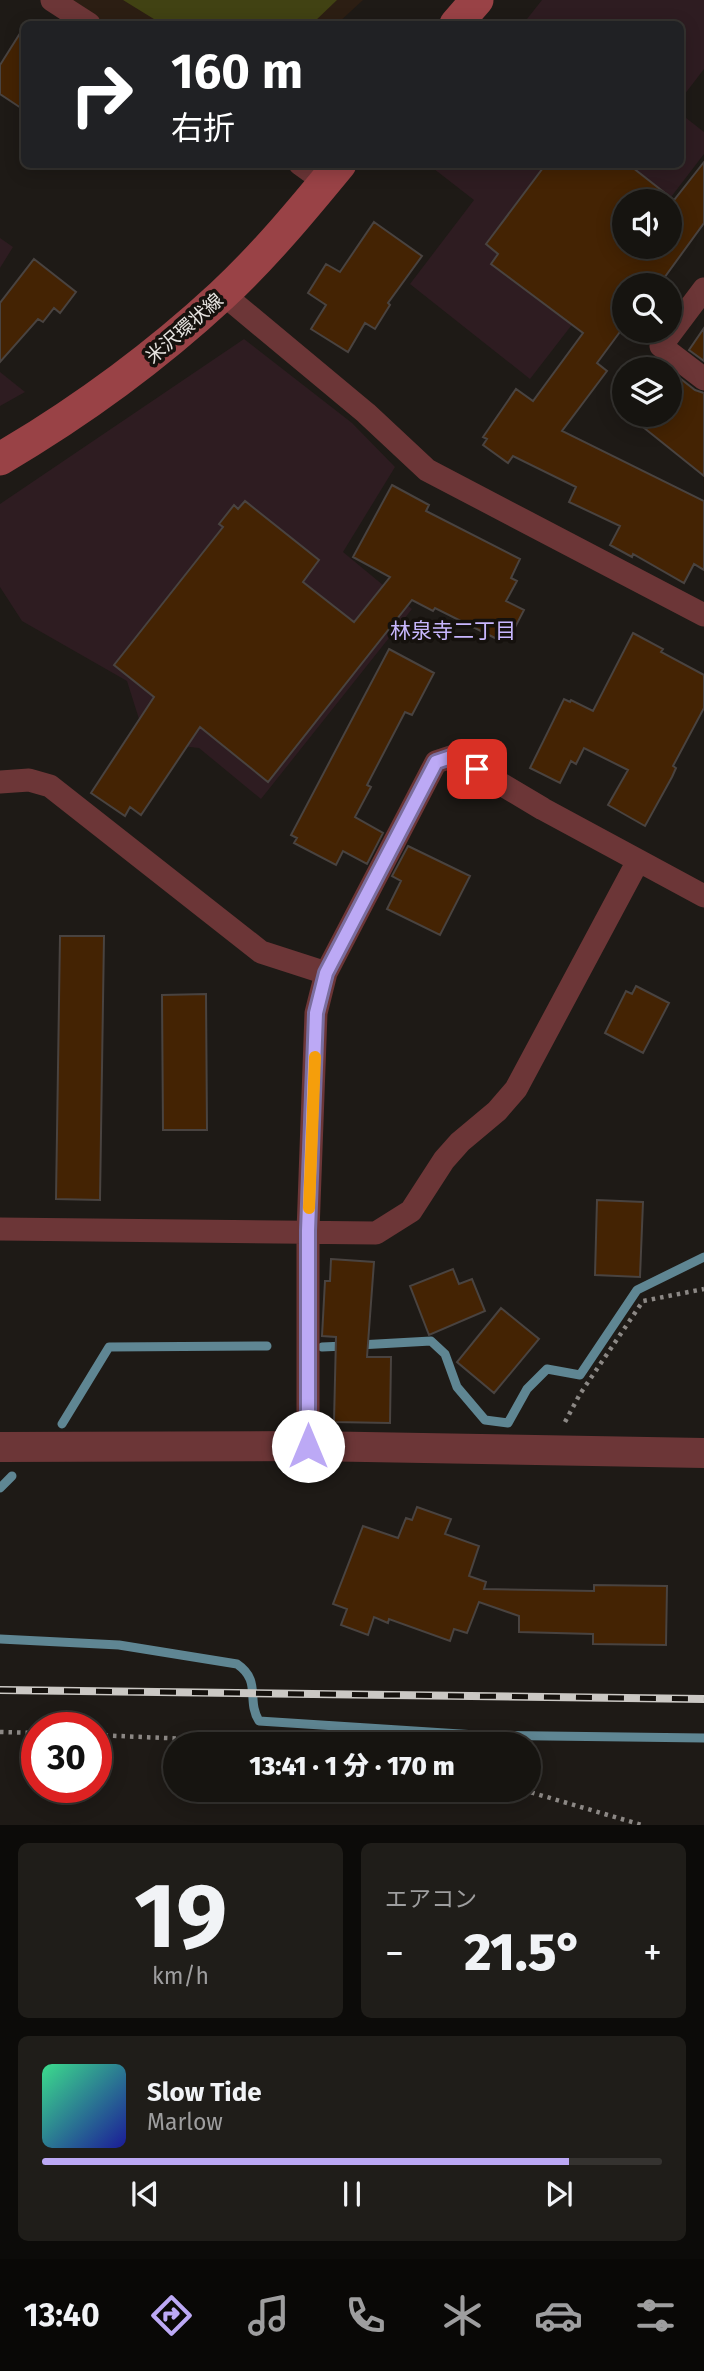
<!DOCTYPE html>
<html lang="ja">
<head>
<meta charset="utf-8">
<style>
  :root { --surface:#161410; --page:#1f1d19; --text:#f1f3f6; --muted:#9e9e9f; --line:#353330; --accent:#bca9f5 }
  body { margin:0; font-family:"Fira Sans","Noto Sans JP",sans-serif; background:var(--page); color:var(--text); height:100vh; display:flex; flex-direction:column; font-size:26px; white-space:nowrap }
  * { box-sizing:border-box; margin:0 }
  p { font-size:23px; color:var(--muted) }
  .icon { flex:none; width:38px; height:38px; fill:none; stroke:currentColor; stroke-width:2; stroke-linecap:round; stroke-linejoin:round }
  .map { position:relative; height:1825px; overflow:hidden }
  .side { display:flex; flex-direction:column; gap:18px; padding:18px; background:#0c0b09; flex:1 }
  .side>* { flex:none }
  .guide { position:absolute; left:21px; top:21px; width:663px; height:147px; border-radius:10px; box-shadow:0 4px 18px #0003,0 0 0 2px var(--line); background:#202124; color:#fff; overflow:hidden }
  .buttons { position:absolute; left:612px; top:189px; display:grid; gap:14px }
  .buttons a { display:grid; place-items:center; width:70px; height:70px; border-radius:50%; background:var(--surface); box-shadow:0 4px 18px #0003,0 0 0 2px var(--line); font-size:35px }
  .speed { position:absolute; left:21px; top:1712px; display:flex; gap:14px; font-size:35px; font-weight:700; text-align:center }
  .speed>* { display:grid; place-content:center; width:91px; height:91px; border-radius:50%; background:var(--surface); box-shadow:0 4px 18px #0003,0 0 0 2px var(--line); line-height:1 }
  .speed .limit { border:10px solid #d22; background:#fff; color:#111 }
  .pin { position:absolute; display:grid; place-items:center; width:60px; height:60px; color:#fff; margin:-30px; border-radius:14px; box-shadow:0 4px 10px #0006 }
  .me { position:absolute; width:77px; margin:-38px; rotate:0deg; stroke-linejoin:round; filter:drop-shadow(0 0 5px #0008) }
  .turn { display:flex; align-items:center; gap:24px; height:147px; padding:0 35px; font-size:32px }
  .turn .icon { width:91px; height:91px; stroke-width:2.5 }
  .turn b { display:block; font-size:49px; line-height:60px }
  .big { font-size:52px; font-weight:800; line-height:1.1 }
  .side .card { flex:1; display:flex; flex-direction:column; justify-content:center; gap:10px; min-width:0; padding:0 24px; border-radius:10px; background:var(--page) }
  .side .dial { align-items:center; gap:0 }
  .dial b { font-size:91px; line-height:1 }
  .song { display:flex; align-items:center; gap:21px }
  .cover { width:84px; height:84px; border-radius:10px; background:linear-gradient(135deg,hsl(150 70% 55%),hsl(240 70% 35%)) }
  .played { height:7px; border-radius:4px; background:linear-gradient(90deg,var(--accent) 85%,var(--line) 85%) }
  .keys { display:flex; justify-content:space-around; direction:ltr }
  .heat { display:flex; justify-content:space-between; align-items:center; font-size:38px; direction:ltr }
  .side .tiles { flex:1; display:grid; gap:18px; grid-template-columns:1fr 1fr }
  .card:last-child { grid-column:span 2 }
  .trip { position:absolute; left:163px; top:1732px; width:378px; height:70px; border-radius:35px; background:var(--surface); box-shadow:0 4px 18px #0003,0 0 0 2px var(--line); font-weight:800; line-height:70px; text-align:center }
  .tab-bar { display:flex; height:112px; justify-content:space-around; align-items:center; background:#090806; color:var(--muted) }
  .tab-bar .icon { width:49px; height:49px }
  .tab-bar .selected { color:var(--accent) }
  .tab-bar b { font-size:32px; color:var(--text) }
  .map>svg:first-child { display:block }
</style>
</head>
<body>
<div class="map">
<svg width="704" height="1825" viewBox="0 0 704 1825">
  <rect width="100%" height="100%" fill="#1e1a16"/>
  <path fill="#2e1c21" d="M542 0H704V69L681 99V24H523Z
    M681 114 704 132V154L668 201H625V247H632L530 379 410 284 474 200 429 165 681 164Z
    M0 238 13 247 0 268Z
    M244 339 352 423 395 467 343 552 412 609 261 799 199 748 172 745 139 719 127 681 22 621 0 587V504Z
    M0 372 25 392 0 406Z"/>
  <path fill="#2c1e13" d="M67 0H363L337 24H105Z"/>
  <path fill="#414213" d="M123 0H337L312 24H162Z"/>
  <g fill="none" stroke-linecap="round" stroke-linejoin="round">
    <path stroke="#5f8693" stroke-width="9" d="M359 1345 431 1341 445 1354 457 1387 485 1420 508 1423 527 1389 547 1369 580 1375 637 1290 704 1257
      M322 1347 345 1346
      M62 1424 109 1347 267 1346
      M0 1488 12 1476
      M0 1639 119 1645 237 1664C262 1681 246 1700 259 1721L476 1735 704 1738"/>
  </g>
  <path fill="#442303" stroke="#494340" stroke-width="2" fill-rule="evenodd" d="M24 27V110L0 94V65Z
    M704 162V223L659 285H625V325L597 363 607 371 562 431 704 501V570L694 564 684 583 633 554 632 557 610 545 620 526 569 502 576 487 513 456 508 463 483 445 487 439 483 437 516 389 533 401 583 333 491 264 498 254 486 244 546 164H628L674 200ZM625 201H670V247H625Z
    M374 222 422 256 388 303 390 305 375 329 365 323 348 352 311 329 326 305 308 293 326 264 340 272Z
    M34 259 76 292 60 313 54 308 43 322 38 319 0 362V303Z
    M704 328V361L689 350Z
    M672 372 695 390 704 393V476L628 415H670V375Z
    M392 485 429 505 426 511 520 559 511 578 517 581 506 601 524 610 509 639 499 634 497 639 435 608 433 611 412 600 268 782 200 727 141 815 130 807 125 816 91 793 154 697 114 665 223 527 219 524 234 505 238 509 245 501 319 560 303 582 354 622 390 577 353 557Z
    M633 633 663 649 661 652 704 675V708L673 766 676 768 672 777 645 826 608 805 628 770 584 748 576 764 571 761 560 783 530 768 564 699 570 702 571 700 593 711Z
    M389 649 434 673 412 715 405 712 367 785 371 787 355 817 383 833 367 864 343 851 336 865 294 843 297 838 291 835Z
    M408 846 470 876 440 935 387 909 401 881 392 876Z
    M60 936H104L100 1200 56 1199Z
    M636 986 669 1003 643 1053 605 1033 626 991 632 994Z
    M206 994 207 1130H163L162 995Z
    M597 1200 643 1202 640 1277 595 1275Z
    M331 1259 374 1262 367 1357H391L390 1423 334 1422 336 1337 322 1336 325 1281H330Z
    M453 1269 459 1284 472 1279 485 1311 429 1335 410 1286Z
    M501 1308 539 1339 494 1393 457 1362Z
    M417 1507 451 1519 445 1534 479 1546 469 1576 486 1582 484 1589 594 1591V1585L667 1586 666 1645 593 1644V1634L519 1632V1616L479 1602 467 1633 454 1629 450 1641 389 1619 388 1623 374 1617 368 1635 341 1625 347 1609 333 1604 363 1526 398 1538 406 1518 412 1520Z"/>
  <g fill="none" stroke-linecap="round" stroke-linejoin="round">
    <path stroke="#8c8885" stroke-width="4.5" stroke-dasharray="3.5 5" stroke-linecap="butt" d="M565 1422 580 1394 643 1301 704 1289
      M0 1732 37 1733
      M96 1735 325 1745
      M523 1790 642 1825"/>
    <path stroke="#6c3637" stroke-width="23" d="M52 0 89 24
      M300 164 325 182
      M704 289 661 346 704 379
      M223 294 366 413 427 470 704 615
      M0 782 29 780 50 786 261 952 326 973
      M0 1229 376 1233 411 1211 444 1160 460 1142 497 1111 516 1089 638 861
      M308 1446V1231L316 1013 326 973 436 762 454 756 543 809 704 896"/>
    <path stroke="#6c3637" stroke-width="30" d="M0 1447 308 1446 704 1453"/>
    <path stroke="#994246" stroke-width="33" d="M456 24 477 0
      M0 459C80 412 154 358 222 295 265 255 303 209 340 164"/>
    <g stroke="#cbc8c4" stroke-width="8">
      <path id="rail" d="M0 1690 704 1699"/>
    </g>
    <use href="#rail" stroke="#15110d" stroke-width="5" stroke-dasharray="16" stroke-linecap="butt"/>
  </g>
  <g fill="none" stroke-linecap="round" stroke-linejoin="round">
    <g stroke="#7a6e9f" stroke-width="18">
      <path id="route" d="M308 1446V1231L316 1013 326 973 436 762 454 756 477 769"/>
    </g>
    <use href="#route" stroke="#bca9f5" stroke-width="12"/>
    <path stroke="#f59e0b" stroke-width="12" d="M309 1208 315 1057"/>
  </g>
  <g text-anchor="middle" stroke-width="7" stroke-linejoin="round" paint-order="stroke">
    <g font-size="19" fill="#e7e4e1" stroke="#15110d">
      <text transform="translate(184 328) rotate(-41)" y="7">米沢環状線</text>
    </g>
    <g font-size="21" fill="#c8b7fe" stroke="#15110d">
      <text x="453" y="638">林泉寺二丁目</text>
    </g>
  </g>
</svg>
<div class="buttons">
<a><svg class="icon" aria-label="sound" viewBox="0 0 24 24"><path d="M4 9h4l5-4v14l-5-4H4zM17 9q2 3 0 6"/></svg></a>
<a><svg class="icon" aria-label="search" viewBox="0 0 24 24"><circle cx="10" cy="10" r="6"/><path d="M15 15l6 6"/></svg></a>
<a><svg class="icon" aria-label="layers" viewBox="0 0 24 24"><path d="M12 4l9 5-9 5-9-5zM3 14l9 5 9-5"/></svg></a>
</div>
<div class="speed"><div class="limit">30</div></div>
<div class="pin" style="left:477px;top:769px;background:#d93025"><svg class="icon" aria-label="arrive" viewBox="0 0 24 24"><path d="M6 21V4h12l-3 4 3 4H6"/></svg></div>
<svg class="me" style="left:308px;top:1446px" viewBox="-20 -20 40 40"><circle r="19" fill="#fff"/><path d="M0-13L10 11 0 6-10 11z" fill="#bca9f5"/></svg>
<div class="trip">13:41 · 1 分 · 170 m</div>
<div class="guide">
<div class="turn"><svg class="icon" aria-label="right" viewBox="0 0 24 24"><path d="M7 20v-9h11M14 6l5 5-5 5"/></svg><div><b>160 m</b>右折</div></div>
</div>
</div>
<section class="side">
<div class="tiles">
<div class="card dial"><b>19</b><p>km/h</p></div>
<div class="card"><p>エアコン</p>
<div class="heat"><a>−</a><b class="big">21.5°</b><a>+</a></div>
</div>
<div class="card">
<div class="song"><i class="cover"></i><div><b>Slow Tide</b><p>Marlow</p></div></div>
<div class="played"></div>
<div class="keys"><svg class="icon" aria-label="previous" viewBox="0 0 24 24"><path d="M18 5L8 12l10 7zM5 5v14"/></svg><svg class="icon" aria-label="pause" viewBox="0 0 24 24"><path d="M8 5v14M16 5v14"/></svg><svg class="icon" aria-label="next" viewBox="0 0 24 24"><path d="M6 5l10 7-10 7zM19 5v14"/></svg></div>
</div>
</div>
</section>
<nav class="tab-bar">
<b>13:40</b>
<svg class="icon selected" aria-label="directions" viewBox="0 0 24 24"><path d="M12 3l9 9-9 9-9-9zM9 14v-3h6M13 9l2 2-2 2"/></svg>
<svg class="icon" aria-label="music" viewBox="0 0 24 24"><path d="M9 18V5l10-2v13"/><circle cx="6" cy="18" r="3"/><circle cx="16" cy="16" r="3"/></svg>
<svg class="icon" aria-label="phone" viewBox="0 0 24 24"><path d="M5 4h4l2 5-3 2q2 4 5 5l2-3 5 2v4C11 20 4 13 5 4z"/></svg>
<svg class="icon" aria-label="climate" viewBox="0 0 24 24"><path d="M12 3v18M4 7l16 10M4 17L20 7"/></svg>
<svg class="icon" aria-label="car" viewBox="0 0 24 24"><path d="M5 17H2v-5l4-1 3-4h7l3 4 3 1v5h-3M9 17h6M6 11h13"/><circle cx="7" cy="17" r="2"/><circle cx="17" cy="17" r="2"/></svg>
<svg class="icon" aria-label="filters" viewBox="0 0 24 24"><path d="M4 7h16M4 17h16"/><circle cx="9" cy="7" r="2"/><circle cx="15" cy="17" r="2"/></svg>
</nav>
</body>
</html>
